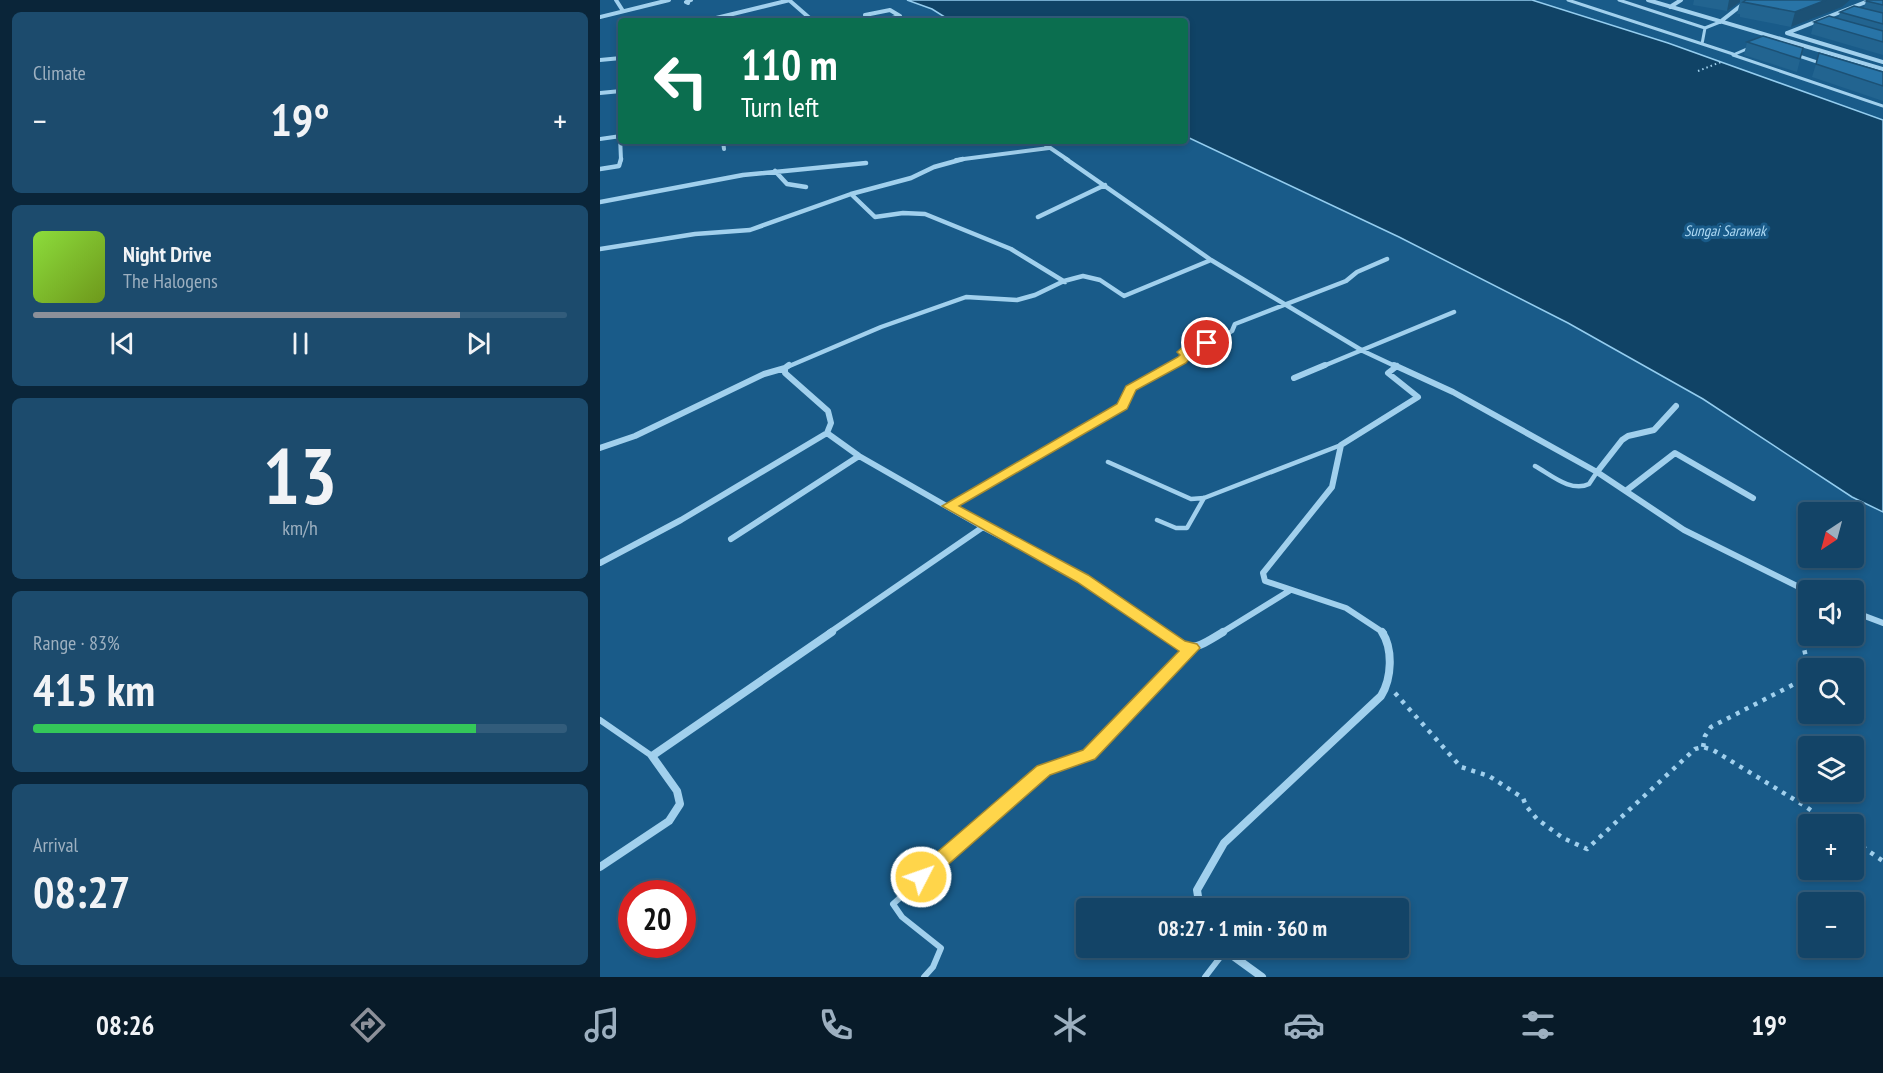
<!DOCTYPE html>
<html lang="en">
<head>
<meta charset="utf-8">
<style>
  :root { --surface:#134467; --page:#1c4b6d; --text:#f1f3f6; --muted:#9db0c0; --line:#325c7b; --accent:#8c9099 }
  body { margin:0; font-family:"PT Sans Narrow",sans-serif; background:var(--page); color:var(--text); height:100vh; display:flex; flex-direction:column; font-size:22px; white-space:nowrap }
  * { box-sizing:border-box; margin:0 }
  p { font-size:20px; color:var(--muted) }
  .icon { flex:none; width:33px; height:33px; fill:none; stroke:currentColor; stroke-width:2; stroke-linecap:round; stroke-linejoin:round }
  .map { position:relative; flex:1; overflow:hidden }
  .drawer { display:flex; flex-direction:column; gap:12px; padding:12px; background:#0a2539; width:600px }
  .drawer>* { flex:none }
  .hud { position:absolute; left:18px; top:18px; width:570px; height:126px; border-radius:6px; box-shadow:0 3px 9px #0003,0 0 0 2px var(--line); background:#0b6e4f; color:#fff; overflow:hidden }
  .needle { width:39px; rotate:216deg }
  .controls { position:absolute; left:1198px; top:502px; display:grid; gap:12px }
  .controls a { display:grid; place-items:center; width:66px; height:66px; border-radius:6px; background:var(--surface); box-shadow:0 3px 9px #0003,0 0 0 2px var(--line); font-size:30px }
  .speed { position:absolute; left:18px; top:880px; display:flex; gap:12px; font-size:30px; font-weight:700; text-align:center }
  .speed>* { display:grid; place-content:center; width:78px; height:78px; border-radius:50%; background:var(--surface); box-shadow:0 3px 9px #0003,0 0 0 2px var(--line); line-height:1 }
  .speed .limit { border:9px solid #d22; background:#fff; color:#111 }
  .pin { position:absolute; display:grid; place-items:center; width:51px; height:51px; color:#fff; margin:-26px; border:3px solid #fff; border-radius:50%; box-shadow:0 2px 6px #0007 }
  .me { position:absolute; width:66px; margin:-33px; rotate:49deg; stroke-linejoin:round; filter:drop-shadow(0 0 4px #0008) }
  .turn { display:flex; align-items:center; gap:21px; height:126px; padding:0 24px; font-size:27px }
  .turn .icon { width:78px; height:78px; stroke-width:2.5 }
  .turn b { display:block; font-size:42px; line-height:51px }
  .big { font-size:45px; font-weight:700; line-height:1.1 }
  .drawer .widget { flex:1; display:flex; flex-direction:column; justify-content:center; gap:9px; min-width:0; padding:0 21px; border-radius:9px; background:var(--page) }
  .drawer .dial { align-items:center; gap:0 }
  .dial b { font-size:78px; line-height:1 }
  .song { display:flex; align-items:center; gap:18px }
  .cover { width:72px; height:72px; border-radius:9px; background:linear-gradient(135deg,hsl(90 70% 55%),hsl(80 70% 35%)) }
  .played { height:6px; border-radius:3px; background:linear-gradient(90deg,var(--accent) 80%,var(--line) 80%) }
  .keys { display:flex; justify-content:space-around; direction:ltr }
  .heat { display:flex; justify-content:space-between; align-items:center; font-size:33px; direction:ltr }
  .charge { height:9px; border-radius:4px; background:linear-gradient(90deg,#34c759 83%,var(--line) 0) }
  .trip { position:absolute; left:476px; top:898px; width:333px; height:60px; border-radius:6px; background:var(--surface); box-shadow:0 3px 9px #0003,0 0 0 2px var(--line); font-weight:700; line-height:60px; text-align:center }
  .tab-bar { display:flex; height:96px; justify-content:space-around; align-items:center; background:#081b29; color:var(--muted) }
  .tab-bar .icon { width:42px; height:42px }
  .tab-bar .on { color:var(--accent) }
  .tab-bar b { font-size:27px; color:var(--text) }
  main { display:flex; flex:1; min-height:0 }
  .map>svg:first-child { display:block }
</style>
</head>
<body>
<main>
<section class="drawer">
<div class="widget"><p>Climate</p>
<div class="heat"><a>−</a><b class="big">19°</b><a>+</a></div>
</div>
<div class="widget">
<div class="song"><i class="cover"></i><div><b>Night Drive</b><p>The Halogens</p></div></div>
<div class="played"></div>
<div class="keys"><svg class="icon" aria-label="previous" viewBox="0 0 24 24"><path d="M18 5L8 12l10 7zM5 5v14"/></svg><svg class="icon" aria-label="pause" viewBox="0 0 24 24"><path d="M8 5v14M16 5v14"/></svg><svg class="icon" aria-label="next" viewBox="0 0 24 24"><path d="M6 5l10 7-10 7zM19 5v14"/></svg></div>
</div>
<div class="widget dial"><b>13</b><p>km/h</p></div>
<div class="widget"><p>Range · 83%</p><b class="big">415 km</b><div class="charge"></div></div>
<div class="widget"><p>Arrival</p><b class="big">08:27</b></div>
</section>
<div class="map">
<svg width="1283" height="977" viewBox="0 0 1283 977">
  <rect width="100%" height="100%" fill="#195b89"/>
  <path fill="#104366" stroke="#94cdef" stroke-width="1.5" d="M307 0H932L1068 43 1283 120V512L1252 497 1103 399 968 323 799 237 585 136V21H351L332 9Z"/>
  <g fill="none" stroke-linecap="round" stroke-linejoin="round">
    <path stroke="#a1d0ed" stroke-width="2" stroke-dasharray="1.5 3" stroke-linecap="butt" d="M1098 71 1121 62"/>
    <path stroke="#a1d0ed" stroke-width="4" stroke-dasharray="3 4.5" stroke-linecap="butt" d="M1206 633 1209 629"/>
    <path stroke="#a1d0ed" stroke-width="4.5" stroke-dasharray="4 6" stroke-linecap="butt" d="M1207 632 1202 640 1209 670
      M795 693 861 767 889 776 923 798 926 806 937 819 963 838 987 849 1095 749 1103 747 1113 750 1205 806 1231 825
      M1103 747 1105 736 1111 727 1204 679 1209 672
      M1254 841 1283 861"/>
    <path stroke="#a1d0ed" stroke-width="3" d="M968 0 1133 54
      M1019 0 1105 28 1120 22
      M1102 44 1105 28
      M1133 55 1283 106
      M1133 55 1149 48
      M1196 55 1220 63"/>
    <path stroke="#a1d0ed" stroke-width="4.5" d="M508 462 591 499 604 498 741 445
      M935 466C950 474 971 493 989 484L997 472
      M557 520 576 528H587L604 498"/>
    <path stroke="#a1d0ed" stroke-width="6" d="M0 720 52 756
      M324 977 333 967 341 948 302 917 293 904 444 771 489 755 592 648
      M605 977 625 951"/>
    <path stroke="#a1d0ed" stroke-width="4" d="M16 0 23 11
      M189 0 213 21
      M1048 0 1283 69
      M88 3 86 2 91 0
      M1070 7 1081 0
      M265 15 290 10 300 16 281 21
      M0 17 69 0
      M108 20 190 0
      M189 21 210 18
      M1120 22 1148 0
      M1187 33 1283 62
      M1187 33 1271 0
      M0 60 21 58
      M0 93 21 91
      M20 136 21 160
      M0 139 21 136
      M123 141 124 149
      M440 141 468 160
      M356 160 449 148"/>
    <path stroke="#a1d0ed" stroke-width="4.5" d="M363 159 334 167 311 178 251 194 275 217 303 213 325 214 411 249 465 282
      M466 159 611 260 763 351 797 367
      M0 169 19 166 21 159
      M175 171 187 184 206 187
      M0 202 143 175 266 163
      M438 217 505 185
      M0 249 95 234 150 230 251 194
      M187 367 281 327 366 297 417 300 435 295 464 281 483 276 500 280 524 296 611 260
      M570 367 586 356 583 352 620 339 632 331 635 324 746 281 757 272 787 259
      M721 367 854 312"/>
    <path stroke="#a1d0ed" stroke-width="6" d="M189 365 185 368V373L228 411 231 423 227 433 259 456 383 527 482 579 562 633
      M794 365 853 392 997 472 1084 530 1209 592
      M694 378 725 365
      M0 448 35 436 164 374 185 368
      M997 472 1022 440 1028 436 1054 430 1076 406
      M1027 490 1075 453 1153 498
      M349 506 522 406 531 388 573 365
      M131 539 259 456
      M0 563 81 520 227 433
      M1254 612 1283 623
      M229 633 383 527
      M621 633 689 591
      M784 633 746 608 665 581 663 573 732 487 741 445 818 397 788 373 797 366"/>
    <path stroke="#a1d0ed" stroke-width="8" d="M560 632C591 652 592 651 623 632
      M0 867 69 821 80 804 77 791 52 756 232 632
      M600 909 597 890 624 843 781 696C792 678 793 649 782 632
      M622 948 662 977"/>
  </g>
  <path fill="#226490" d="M1094 0H1250L1242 7 1191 27 1140 17V14H1137L1140 2 1127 11 1093 5Z
    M1283 0V55L1211 34 1214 22 1238 19 1240 12 1264 8 1266 1Z
    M1147 42 1203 48 1197 72 1144 55Z
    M1216 64 1283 72V101L1212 77Z"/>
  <path fill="#1c5175" d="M1129 0H1140V2L1127 11Z
    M1226 0H1250L1242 7 1191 27 1195 12Z"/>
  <path fill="#2874a7" stroke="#1c5175" stroke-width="1.5" d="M1146 0H1226L1195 12 1143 2Z
    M1268 0H1283V5L1266 1Z
    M1254 6 1283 13V24L1240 12Z
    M1229 16 1283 31V42L1214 22Z
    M1163 36 1203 48 1200 59 1147 42Z
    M1219 53 1283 72V86L1216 64Z"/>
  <path fill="#ffd54a" stroke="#a68a30" stroke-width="1.5" d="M607 339 611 340V345L590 353 592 356 586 363 536 390 527 409 359 506 488 575 585 641 597 644 600 648 495 759 450 775 327 883 321 885 314 883 311 877 314 872 437 766 483 750 579 651 477 582 342 506 517 404 526 386 578 357 580 355 577 352 585 345Z"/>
  <g text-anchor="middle" stroke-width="6" stroke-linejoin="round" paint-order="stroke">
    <g font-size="15" font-style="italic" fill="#add9f4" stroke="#195b89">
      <text x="1125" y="236">Sungai Sarawak</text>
    </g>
  </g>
</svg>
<div class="controls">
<a><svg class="needle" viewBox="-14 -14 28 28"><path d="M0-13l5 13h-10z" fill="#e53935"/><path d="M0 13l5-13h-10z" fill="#9db0c0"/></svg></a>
<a><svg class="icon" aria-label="sound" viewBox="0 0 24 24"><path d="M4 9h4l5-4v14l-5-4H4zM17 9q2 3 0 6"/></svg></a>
<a><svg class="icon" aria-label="search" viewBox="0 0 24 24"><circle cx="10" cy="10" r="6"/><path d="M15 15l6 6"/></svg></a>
<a><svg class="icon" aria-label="layers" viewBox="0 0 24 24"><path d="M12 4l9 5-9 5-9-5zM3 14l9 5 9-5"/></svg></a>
<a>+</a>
<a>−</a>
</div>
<div class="speed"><div class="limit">20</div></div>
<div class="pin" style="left:607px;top:343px;background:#d93025"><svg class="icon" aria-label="arrive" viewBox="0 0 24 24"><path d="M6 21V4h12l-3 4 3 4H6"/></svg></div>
<svg class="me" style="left:321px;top:877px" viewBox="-20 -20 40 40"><circle r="17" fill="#ffd54a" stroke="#fff" stroke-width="3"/><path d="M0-11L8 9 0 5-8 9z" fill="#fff"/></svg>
<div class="trip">08:27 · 1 min · 360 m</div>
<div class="hud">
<div class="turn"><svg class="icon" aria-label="left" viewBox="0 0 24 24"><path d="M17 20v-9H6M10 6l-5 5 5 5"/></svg><div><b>110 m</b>Turn left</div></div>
</div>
</div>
</main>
<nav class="tab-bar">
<b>08:26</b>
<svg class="icon on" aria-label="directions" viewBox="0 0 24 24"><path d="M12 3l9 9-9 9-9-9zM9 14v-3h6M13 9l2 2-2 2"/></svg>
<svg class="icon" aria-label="music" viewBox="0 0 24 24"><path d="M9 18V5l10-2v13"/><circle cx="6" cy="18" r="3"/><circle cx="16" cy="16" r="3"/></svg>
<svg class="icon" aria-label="phone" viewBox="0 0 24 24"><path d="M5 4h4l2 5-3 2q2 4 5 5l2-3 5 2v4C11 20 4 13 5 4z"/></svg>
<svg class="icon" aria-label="climate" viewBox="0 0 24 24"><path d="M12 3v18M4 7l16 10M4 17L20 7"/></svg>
<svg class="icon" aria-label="car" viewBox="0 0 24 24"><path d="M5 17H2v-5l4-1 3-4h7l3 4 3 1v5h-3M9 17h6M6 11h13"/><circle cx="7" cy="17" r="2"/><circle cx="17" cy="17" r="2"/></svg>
<svg class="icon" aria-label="filters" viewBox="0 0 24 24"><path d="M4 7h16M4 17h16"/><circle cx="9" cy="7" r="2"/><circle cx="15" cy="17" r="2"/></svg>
<b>19°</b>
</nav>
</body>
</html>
